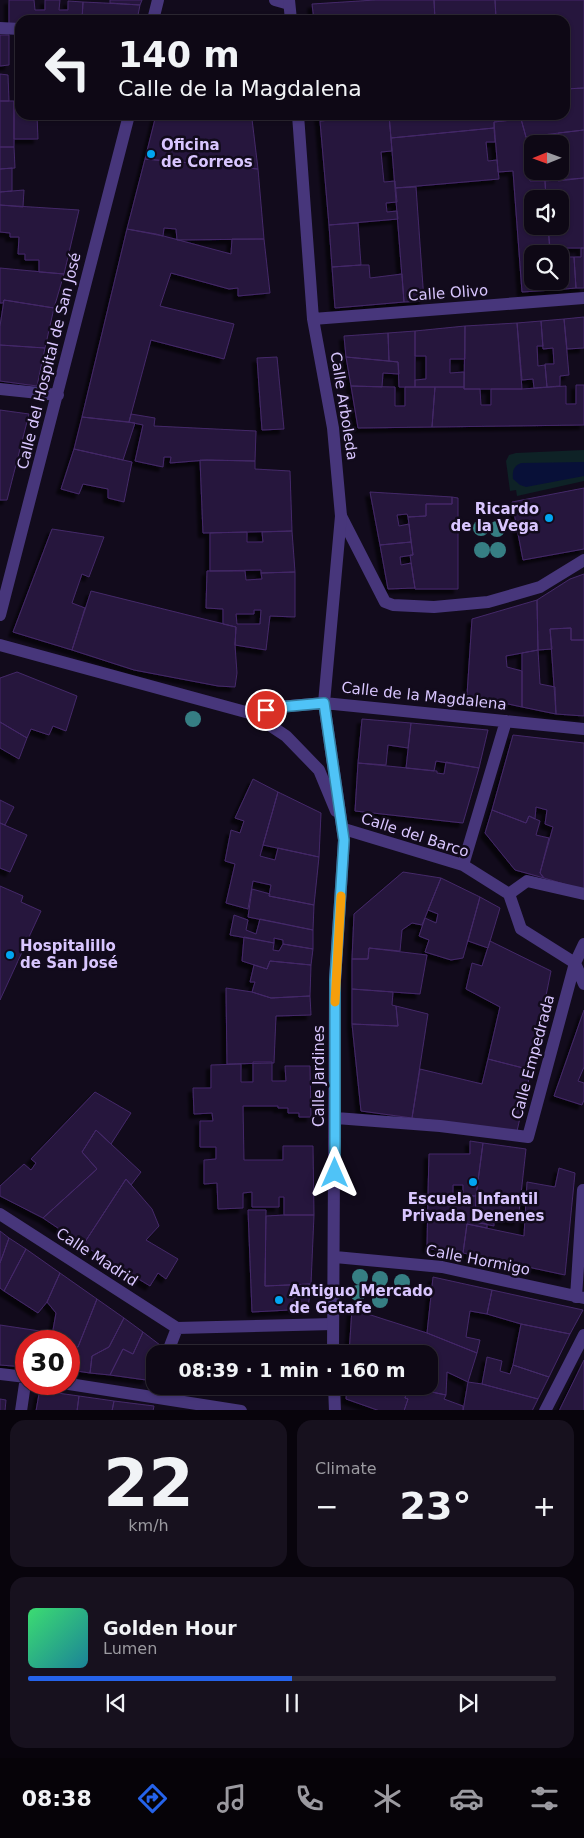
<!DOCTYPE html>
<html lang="en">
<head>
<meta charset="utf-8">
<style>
  :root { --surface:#0e0815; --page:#17111e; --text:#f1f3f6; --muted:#9b9aa0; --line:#2e2934; --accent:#2563eb }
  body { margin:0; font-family:"DejaVu Sans",sans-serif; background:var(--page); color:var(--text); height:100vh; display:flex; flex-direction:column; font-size:19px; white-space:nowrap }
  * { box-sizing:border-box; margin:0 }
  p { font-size:16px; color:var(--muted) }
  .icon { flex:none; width:28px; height:28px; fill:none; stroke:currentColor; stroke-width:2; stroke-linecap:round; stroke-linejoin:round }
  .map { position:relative; height:1410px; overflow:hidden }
  .panel { display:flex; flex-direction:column; gap:10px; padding:10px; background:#08040c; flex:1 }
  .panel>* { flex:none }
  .banner { position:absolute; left:15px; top:15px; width:555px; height:105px; border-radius:15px; box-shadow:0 1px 4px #0004,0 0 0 1px var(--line); background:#0e0815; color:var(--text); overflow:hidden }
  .needle { width:32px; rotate:269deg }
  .fabs { position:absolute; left:524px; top:135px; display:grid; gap:10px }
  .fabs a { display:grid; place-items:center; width:45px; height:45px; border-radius:10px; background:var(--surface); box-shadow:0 1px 4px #0004,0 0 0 1px var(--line); font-size:25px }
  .speed { position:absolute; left:15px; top:1330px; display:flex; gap:10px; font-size:25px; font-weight:700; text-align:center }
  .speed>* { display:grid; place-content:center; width:65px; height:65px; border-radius:50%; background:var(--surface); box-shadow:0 1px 4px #0004,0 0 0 1px var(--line); line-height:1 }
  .speed .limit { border:8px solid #d22; background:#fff; color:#111 }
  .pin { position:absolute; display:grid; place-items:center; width:42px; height:42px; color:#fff; margin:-21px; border:2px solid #fff; border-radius:50%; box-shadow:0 1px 5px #0007 }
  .me { position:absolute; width:55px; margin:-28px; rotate:0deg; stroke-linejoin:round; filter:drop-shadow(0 0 4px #0008) }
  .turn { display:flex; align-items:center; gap:18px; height:105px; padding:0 20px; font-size:22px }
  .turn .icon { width:65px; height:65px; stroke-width:2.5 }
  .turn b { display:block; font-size:35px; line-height:42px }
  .big { font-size:38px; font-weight:700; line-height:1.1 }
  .panel .card { flex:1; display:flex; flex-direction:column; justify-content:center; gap:8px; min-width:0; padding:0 18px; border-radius:15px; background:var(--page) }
  .panel .dial { align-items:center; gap:0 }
  .dial b { font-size:65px; line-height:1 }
  .song { display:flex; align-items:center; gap:15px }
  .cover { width:60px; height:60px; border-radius:8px; background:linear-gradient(135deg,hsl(140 70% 55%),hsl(190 70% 35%)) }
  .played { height:5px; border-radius:2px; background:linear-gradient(90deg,var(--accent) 50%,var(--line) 50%) }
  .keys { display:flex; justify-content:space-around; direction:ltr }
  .heat { display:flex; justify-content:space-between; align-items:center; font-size:28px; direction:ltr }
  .panel .tiles { flex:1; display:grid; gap:10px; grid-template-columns:1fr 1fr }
  .card:last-child { grid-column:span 2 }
  .trip { position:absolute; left:146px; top:1345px; width:292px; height:50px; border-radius:15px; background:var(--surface); box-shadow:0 1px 4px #0004,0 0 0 1px var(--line); font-weight:700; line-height:50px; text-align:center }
  .tab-bar { display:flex; height:80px; justify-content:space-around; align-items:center; background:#060308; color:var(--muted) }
  .tab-bar .icon { width:35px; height:35px }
  .tab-bar .on { color:var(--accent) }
  .tab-bar b { font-size:22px; color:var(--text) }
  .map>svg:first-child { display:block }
</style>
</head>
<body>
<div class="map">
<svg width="584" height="1411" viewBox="0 0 584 1411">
  <defs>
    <filter id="shadow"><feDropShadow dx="-4.5" dy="4.5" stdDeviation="1" flood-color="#0009"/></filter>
  </defs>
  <rect width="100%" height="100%" fill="#120b1c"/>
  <path fill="#0e2226" d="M584 450V481L517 496 516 490 510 491 506 461 509 455 516 453Z"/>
  <path fill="#081038" d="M584 462V476L526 487 520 485 513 479C512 470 514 466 521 463Z"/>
  <path fill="#27173d" stroke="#442969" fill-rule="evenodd" filter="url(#shadow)" d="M9 0H34L35 10H45V0H60L59 10H68V1L83 2 82 20H20V24H9Z
    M110 0H142L140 5 110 3Z
    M375 0H434L435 20H314L312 4Z
    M434 0H495L496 17H491L487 20H435Z
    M495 0H584V88L565 89V20H496Z
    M83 2 104 3 140 5 137 20H82Z
    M0 35H9V65L0 66Z
    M0 74 8 75 9 101H0Z
    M584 88V130L526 137 521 119 494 122V128L391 138 389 115H565V89Z
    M0 101H14V147H0Z
    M14 101H20V115H37L38 139H14Z
    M156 115H211L252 119 258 169 145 159Z
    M211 115H251L252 119Z
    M319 115H388L320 121Z
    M389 115 392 151 381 152 384 182 395 181 397 202 386 203 387 212 397 211 398 219 329 225 320 121Z
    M521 119 526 137 530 181H545L546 199H532V226H548L550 254H532V281H552L553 290 522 292 513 171 498 172 494 122Z
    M494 128 495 142H486L488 161 497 160 499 179 395 188 391 138Z
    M584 130V178L558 181 557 171H560L561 156 558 133Z
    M0 147H14L15 168 0 169Z
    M145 159 258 169 264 239 177 240 176 229 164 228 163 236 127 229Z
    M12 168V191L0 192V169Z
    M584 178V248H550L548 226H560V199H546L545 181Z
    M416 187 424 301 404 302 395 188Z
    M24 190 23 207 0 205V192Z
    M0 205 79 210 64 274 39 272V260H25V254H18L19 237H10V233L0 232Z
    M358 223 361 265 332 267 329 225Z
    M127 229 156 234 231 254 232 239H264L270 293 238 296V288L229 289 171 273 160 306 234 324 224 359 151 340 129 422 82 417Z
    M550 248H567V257H574L576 288 553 290 552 281H560V254H550Z
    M581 248H584V288H576L574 257H581Z
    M361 265H369L370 278 402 274 404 302 335 308 332 267Z
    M0 268 64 274 54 308 4 300 3 303H0Z
    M4 300 54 308 45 348 0 345V326Z
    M584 317V348L567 349 564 319Z
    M564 319 569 375 560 376V386L547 387 545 364H554L553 348 543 349 541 321Z
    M541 321 543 346H537L538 366 545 365 547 387 534 388 533 379 522 380 517 323Z
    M517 323 522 389H464L465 326Z
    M465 326V359H450V373L464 372V387H415V380L426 379V356H415V331Z
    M415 331V387H399L398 362 389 361 388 333Z
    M388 333 389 361 346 357 344 336Z
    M0 345 45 348 37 386 0 381Z
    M277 357 284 429 262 430 257 358Z
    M346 357 398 362 399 374 383 373 382 387 351 386Z
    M576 385H584V425L432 427 435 387H464V389H480L481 405H491V389H522L566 386V404H576Z
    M351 386 395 387V406H405V387H435L432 427 358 428Z
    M0 410 29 414 7 500H0Z
    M131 414 155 418 154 426 256 431 255 461 207 460 170 463 171 457H164L163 467 135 461 143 425 129 422Z
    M82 417 135 423 123 460 74 449Z
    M74 449 132 462 124 502 108 498V489L83 484 79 494 61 489Z
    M200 460 255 461V469L290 471 292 531 203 533Z
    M584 488V549L523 560 512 502Z
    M370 492 452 497V504H426V516L408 517 407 514 397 515 399 526 409 524 411 542 380 545Z
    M452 497 458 498V589H415L410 555H413L408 517 426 516V504H452Z
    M52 529 104 537 89 577 82 574 72 603 85 608 72 650 13 632Z
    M292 531 295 572 261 573V570L210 571V533L247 532V542H263L262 532Z
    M411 542 413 555 400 557 401 565 411 563 415 588 388 589 380 545Z
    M207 571H245L246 580 262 579 261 573 295 572V617L270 616 266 650 235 645 236 627 223 624V609L206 608ZM254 610H261L260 624H237L236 614H254Z
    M584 574V640H571V628L550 629 552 649 538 650 537 600 570 579Z
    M91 591 236 627 235 645 237 673 235 687 218 686 134 670 72 650Z
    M537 600 538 650 506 656 507 667 522 671V707L467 695 472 619Z
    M571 628V640H584V716L556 714 550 629Z
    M538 650 540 684 555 687 556 714 522 707V653Z
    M17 672 77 696 66 731 53 726 49 735 31 729 27 738 0 722V678Z
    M362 719 411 723 408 748 388 745 386 765 358 763Z
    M0 722 27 738 19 759 0 748Z
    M411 723 488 730 479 768 436 761 434 771 406 768Z
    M513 735 584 743V890L544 878 540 873 553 827 545 824 547 810 536 807 535 819 529 816 526 823 492 810Z
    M446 762 479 768 463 823 355 811 358 763 437 771V773L444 774Z
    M253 779 278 792 260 856 275 860 278 848 319 857 314 905 269 896 271 885 253 881 248 909 226 903 235 864 225 861 231 830 240 833 244 821 235 818Z
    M278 792 321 813 319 857 263 845Z
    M0 800 14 807 5 825 0 823Z
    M492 810 526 823 529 816 540 821 536 835 549 838 540 873 544 878 515 870 485 833Z
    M0 823 27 835 10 872 0 868Z
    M403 872 441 878 422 925 412 923 402 930 400 951 369 948 368 959H352L354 914Z
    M441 878 480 897 463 958 451 960 425 952 429 940 419 936 425 918 436 923 438 914 428 910Z
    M0 886 23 896 21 902 41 911 0 1000Z
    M252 889 270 894 269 896 314 905 313 930 248 917Z
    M480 897 500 908 488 948 468 941Z
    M234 915 248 920 246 930 256 934 260 919 313 930V949L283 944V940L274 938V943L230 935Z
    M244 937 274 943 273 950 279 951 283 944 313 949 311 965 270 961 267 969 242 961Z
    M490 941 551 971 531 1070 488 1059 500 1007 466 989 472 963 482 966Z
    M369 948 427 955 420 994 352 989V959H368Z
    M270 961 311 965 310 996 271 998 252 992 255 982H250L254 965 267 969Z
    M226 988 252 992 271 998 310 996 311 1015 276 1016 274 1063 227 1064Z
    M352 989 393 992 392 1005 396 1006 398 1026 352 1024Z
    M396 1006 428 1014 412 1118 361 1111 352 1024 398 1026Z
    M584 1010V1067L578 1081 584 1083V1100L582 1105 554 1096Z
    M488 1059 531 1070 517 1131 412 1118 420 1069 482 1084Z
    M253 1062H272V1081H286L285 1066H310L311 1117H299V1113H288V1108H278V1106H243L244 1160H283V1146H313L314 1215H284V1197H279V1207H252V1192L243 1193V1208L218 1209 217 1183 204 1184V1160L216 1159V1147H200V1121H213L212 1113 194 1114 193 1088H211V1065L241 1064V1082H253Z
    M95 1092 131 1113 111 1144 96 1130 82 1152 97 1169 43 1218 0 1196V1186L24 1164 31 1170 36 1163 31 1159Z
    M96 1130 141 1172 131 1185 126 1179 83 1245 43 1218 97 1169 82 1152Z
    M470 1141 483 1143 476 1196H463V1185H453V1196L428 1194 429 1154H470Z
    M483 1143 526 1149 518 1221 494 1218V1226L475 1222 476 1196Z
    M559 1168 575 1173 565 1275 463 1253 467 1224 524 1236 527 1182 555 1187Z
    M126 1179 152 1209 159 1226 146 1240 178 1259 166 1279 158 1273 150 1286 83 1245Z
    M428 1194 476 1196 475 1222 487 1224V1228L467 1224 463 1253 453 1254 427 1248Z
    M248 1210H266L265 1286 311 1284 308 1309 252 1312Z
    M284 1215H314L311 1284 265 1286 266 1216Z
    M0 1231 9 1238 0 1263Z
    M9 1238 26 1249 4 1291 0 1288V1263Z
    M26 1249 60 1273 47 1302 38 1313 4 1291Z
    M60 1273 97 1299 78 1347H74L70 1370H69V1341H51L56 1313 47 1302Z
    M433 1277 492 1290 487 1314 470 1311 466 1337 480 1340 477 1353 427 1333Z
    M492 1290 583 1310 570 1334 521 1324 487 1314Z
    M97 1299 124 1318 109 1347 92 1356 90 1373 70 1370 74 1347H78Z
    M352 1309 427 1333 477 1353 468 1382 447 1372 446 1395 408 1387 405 1398 408 1399 404 1411H380L346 1399 347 1386H430V1354H349Z
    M124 1318 143 1332 133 1354 123 1349 110 1375 90 1373 92 1356 109 1347Z
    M521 1324 570 1334 549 1377 513 1365Z
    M0 1325 40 1331 39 1341H26V1367L0 1365Z
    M143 1332 160 1345 155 1354 146 1380 110 1375 123 1349 133 1354Z
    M487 1357 502 1361 500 1371 510 1374 513 1365 549 1377 538 1399 482 1384Z
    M584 1360V1411H559Z
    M468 1382 482 1384 538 1399 532 1411H463Z
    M408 1387 446 1395 444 1399 463 1406V1411H404L408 1399 405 1398Z
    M43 1391 79 1396 77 1411H36L39 1394Z
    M79 1396 114 1401 112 1411H77Z
    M0 1399 6 1400 5 1411H0Z
    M114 1401 154 1406 153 1411H112Z"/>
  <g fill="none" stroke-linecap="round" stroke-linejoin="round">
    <path stroke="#47367b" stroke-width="12" d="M275 0 289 4"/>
    <path stroke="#47367b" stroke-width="12" d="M0 28 20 29
      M341 516 385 602 393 605 434 607 488 602 540 587 584 560
      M0 1214 177 1328
      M177 1328 333 1324
      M167 1354 177 1328
      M69 1384 241 1411"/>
    <path stroke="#47367b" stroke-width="12" d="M289 0 291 20
      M153 20 158 0
      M298 115 313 319 333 428 341 516 324 703 344 840 335 981 333 1354
      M313 319 584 298
      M0 389 58 395
      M0 615 129 115
      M0 645 253 714 279 707 324 703 584 729
      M253 714 286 736 319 770 336 811
      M344 829 463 865 509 894
      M463 865 506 721
      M509 894 521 929 575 963
      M509 894 527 881 584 894
      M575 963 584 984
      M336 1118 440 1126 528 1137 575 963 584 944
      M335 1257 442 1267 584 1298
      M576 1297 583 1190
      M0 1374 26 1377 21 1411
      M334 1386 335 1411
      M545 1411 584 1335"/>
  </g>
  <g fill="#367e83">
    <circle cx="481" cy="528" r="8"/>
    <circle cx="497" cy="529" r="8"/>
    <circle cx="482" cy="550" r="8"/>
    <circle cx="498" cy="550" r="8"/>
    <circle cx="193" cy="719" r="8"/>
    <circle cx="360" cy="1277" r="8"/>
    <circle cx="380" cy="1279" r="8"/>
    <circle cx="402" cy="1282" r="8"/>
    <circle cx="358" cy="1293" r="8"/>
    <circle cx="380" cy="1300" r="8"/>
  </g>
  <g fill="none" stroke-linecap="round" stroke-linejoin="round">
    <g stroke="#337fa1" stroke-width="12">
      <path id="route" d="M266 710 280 707 324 703 344 840 335 980V1173"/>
    </g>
    <use href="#route" stroke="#4fc3f7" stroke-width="9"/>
    <path stroke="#f59e0b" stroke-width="9" d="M335 1002 341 896"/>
  </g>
  <g fill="#01a5f1" stroke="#120b1c" stroke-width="2">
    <circle cx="151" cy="154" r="5"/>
    <circle cx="549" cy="518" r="5"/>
    <circle cx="10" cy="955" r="5"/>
    <circle cx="473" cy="1182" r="5"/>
    <circle cx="279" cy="1300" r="5"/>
  </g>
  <g text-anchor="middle" stroke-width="5" stroke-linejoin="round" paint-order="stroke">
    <g font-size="15" font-weight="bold" fill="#d9c6ff" stroke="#120b1c" text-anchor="start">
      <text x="161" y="150">Oficina<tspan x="161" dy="17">de Correos</tspan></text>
      <text x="539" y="514" text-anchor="end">Ricardo<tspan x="539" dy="17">de la Vega</tspan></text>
      <text x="20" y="951">Hospitalillo<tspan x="20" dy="17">de San José</tspan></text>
      <text x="473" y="1204" text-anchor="middle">Escuela Infantil<tspan x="473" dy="17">Privada Denenes</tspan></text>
      <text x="289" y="1296">Antiguo Mercado<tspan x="289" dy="17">de Getafe</tspan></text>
    </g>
    <g font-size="15" fill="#d9c6ff" stroke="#120b1c">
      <text transform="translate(448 293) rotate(-4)" y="5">Calle Olivo</text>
      <text transform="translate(49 361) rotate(-76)" y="5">Calle del Hospital de San José</text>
      <text transform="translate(344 406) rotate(81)" y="5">Calle Arboleda</text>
      <text transform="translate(424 696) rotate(6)" y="5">Calle de la Magdalena</text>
      <text transform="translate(415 835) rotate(18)" y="5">Calle del Barco</text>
      <text transform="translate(533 1057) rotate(-75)" y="5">Calle Empedrada</text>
      <text transform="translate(319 1076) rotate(-90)" y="5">Calle Jardines</text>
      <text transform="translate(97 1257) rotate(33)" y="5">Calle Madrid</text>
      <text transform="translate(478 1260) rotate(11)" y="5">Calle Hormigo</text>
    </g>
  </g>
</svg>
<div class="fabs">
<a><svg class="needle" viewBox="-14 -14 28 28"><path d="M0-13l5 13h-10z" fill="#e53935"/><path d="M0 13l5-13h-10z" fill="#9b9aa0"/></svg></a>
<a><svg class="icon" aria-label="sound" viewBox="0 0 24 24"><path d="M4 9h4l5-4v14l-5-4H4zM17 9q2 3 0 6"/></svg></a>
<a><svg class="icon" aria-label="search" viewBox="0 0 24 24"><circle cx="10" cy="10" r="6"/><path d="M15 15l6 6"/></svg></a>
</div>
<div class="speed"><div class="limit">30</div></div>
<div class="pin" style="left:266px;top:710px;background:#d93025"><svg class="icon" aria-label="arrive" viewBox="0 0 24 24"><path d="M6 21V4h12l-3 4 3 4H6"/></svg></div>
<svg class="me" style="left:335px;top:1173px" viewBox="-20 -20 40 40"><path d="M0-17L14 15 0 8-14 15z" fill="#4fc3f7" stroke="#fff" stroke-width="4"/></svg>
<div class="trip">08:39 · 1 min · 160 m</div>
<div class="banner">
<div class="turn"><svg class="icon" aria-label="left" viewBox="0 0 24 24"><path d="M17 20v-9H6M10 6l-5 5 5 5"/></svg><div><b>140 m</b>Calle de la Magdalena</div></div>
</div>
</div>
<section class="panel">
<div class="tiles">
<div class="card dial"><b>22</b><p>km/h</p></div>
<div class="card"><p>Climate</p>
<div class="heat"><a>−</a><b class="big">23°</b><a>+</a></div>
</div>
<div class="card">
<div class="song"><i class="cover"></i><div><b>Golden Hour</b><p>Lumen</p></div></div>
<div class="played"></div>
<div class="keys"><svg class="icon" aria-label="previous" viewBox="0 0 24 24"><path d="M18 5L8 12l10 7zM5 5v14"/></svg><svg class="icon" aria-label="pause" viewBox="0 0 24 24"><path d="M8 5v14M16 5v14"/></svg><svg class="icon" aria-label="next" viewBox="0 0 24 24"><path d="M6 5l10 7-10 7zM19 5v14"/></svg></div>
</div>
</div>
</section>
<nav class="tab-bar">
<b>08:38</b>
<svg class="icon on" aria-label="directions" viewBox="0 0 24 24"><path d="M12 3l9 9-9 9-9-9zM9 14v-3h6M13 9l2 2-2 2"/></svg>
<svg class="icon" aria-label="music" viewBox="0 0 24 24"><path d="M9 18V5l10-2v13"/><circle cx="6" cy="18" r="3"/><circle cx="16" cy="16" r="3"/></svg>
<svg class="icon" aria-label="phone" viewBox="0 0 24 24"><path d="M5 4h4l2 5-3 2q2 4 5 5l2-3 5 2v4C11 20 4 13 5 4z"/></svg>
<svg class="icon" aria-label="climate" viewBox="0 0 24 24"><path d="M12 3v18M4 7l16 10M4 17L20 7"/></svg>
<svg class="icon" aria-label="car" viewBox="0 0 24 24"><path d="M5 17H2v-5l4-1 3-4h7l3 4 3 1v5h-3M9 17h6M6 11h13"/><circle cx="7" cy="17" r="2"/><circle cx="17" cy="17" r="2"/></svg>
<svg class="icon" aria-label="filters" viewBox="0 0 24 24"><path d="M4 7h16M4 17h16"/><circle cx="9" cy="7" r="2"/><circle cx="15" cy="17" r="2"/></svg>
</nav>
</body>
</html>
